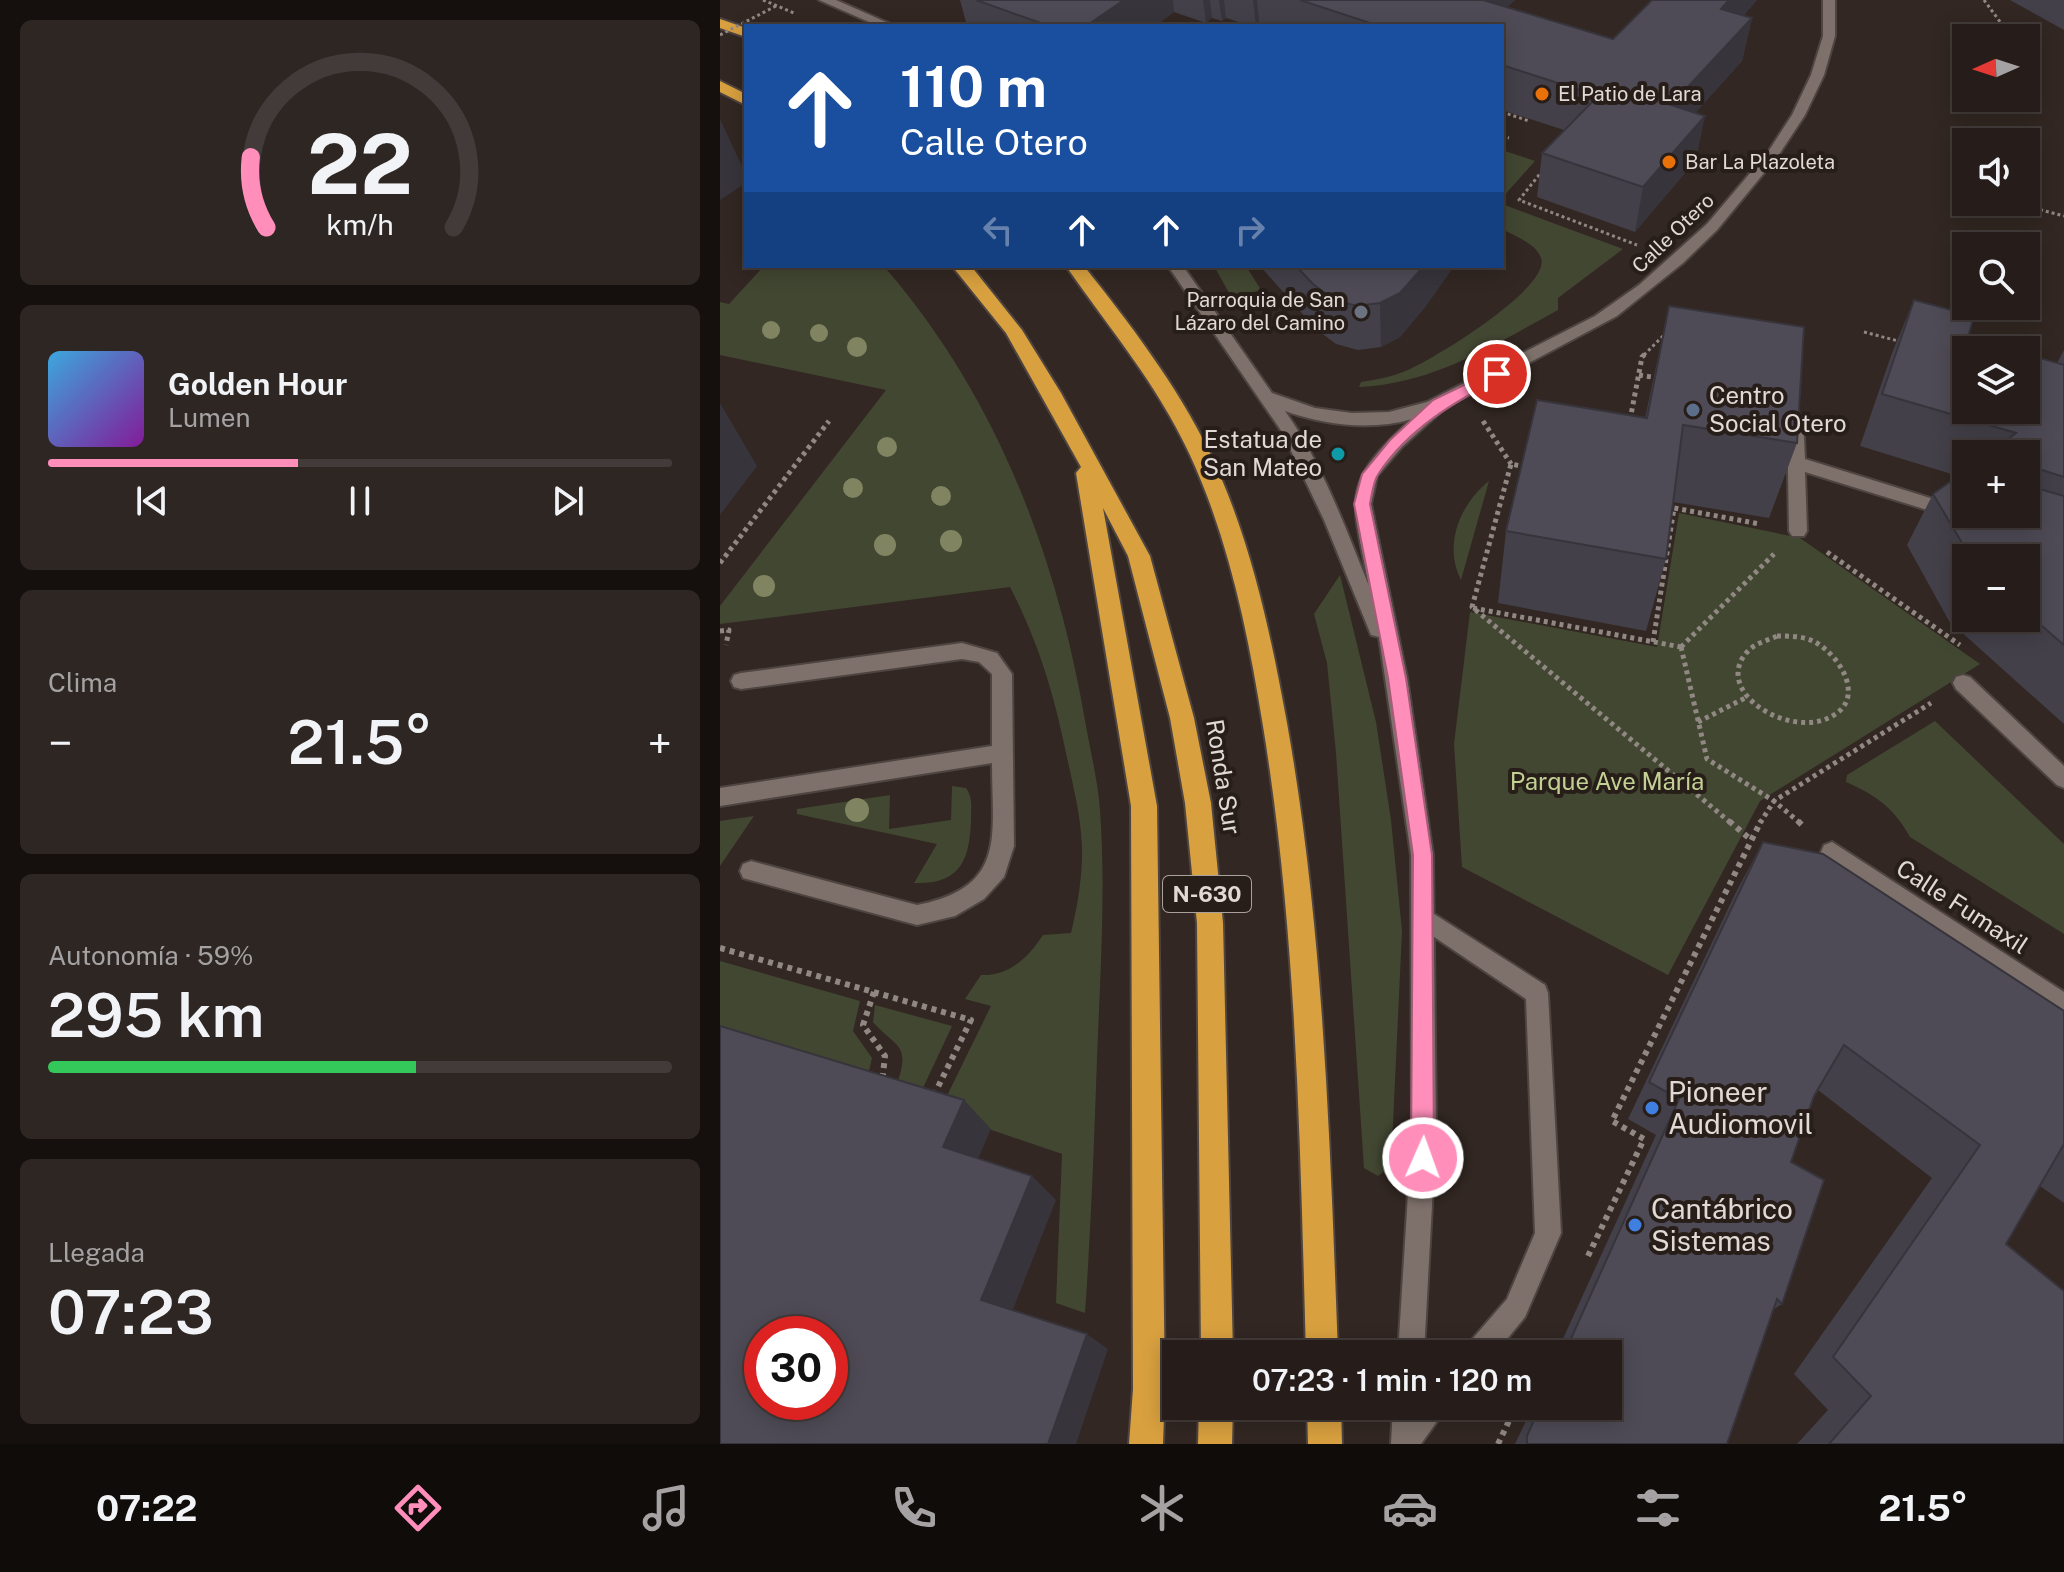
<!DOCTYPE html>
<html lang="es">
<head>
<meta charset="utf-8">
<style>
  :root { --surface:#261d1a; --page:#2e2623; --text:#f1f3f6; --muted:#a4a2a2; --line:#423b39; --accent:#ff8eba }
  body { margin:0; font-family:"Public Sans",sans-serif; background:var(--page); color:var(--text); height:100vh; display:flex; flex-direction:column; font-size:30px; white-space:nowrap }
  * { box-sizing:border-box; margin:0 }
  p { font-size:26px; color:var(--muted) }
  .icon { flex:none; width:44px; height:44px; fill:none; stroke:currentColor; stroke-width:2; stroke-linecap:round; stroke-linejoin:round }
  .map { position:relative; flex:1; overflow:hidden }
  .panel { display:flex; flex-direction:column; gap:20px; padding:20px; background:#15100e; width:720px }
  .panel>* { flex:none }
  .top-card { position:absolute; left:24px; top:24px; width:760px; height:244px; border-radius:0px; box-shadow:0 4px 20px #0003,0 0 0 2px var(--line); background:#1a4fa0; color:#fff; overflow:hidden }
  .needle { width:52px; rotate:267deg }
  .buttons { position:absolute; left:1232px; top:24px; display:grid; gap:16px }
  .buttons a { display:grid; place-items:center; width:88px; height:88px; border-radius:0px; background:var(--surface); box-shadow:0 4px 20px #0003,0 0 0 2px var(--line); font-size:40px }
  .speed { position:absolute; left:24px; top:1316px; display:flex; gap:16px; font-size:40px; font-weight:700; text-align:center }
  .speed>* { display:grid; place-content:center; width:104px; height:104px; border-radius:50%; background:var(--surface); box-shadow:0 4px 20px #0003,0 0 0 2px var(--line); line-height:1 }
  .speed .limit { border:12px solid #d22; background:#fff; color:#111 }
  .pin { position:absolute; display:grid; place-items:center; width:68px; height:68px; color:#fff; margin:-34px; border:4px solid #fff; border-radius:50%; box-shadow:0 2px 8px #0007 }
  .me { position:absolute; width:88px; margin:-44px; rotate:2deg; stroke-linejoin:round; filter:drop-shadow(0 0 6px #0008) }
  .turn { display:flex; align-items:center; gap:28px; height:168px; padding:0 24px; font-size:36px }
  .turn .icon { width:104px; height:104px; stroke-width:2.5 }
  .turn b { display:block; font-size:56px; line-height:68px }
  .lanes { display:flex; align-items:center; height:76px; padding:0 24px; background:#0003; justify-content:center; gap:40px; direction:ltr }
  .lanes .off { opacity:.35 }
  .big { font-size:60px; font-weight:600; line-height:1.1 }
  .panel .card { flex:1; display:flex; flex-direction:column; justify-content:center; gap:12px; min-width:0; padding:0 28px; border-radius:12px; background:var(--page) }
  .panel .dial { align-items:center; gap:0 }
  .dial svg { height:208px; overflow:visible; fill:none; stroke:var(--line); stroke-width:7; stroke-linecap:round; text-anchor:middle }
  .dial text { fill:var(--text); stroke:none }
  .song { display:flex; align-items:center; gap:24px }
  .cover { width:96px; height:96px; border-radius:12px; background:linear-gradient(135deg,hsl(200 70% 55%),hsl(290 70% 35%)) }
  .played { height:8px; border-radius:4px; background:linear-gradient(90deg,var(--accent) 40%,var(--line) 40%) }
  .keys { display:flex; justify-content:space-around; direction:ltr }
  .heat { display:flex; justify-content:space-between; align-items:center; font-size:44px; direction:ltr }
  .charge { height:12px; border-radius:6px; background:linear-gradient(90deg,#34c759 59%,var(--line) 0) }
  .trip { position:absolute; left:442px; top:1340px; width:460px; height:80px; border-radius:0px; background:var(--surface); box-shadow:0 4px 20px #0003,0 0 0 2px var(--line); font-weight:600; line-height:80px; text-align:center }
  .tabs { display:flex; height:128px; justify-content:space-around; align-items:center; background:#0f0c0a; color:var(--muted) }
  .tabs .icon { width:56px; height:56px }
  .tabs .on { color:var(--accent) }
  .tabs b { font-size:36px; color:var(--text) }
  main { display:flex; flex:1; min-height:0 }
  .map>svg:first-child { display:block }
</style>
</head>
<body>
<main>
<section class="panel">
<div class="card dial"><svg viewBox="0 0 100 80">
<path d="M14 69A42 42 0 1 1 86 69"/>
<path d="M14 69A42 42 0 0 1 8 42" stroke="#ff8eba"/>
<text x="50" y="56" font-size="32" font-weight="700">22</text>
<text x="50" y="72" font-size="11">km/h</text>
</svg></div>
<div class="card">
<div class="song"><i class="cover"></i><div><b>Golden Hour</b><p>Lumen</p></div></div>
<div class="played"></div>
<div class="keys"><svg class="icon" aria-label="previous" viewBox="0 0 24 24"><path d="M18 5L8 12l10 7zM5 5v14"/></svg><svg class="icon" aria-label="pause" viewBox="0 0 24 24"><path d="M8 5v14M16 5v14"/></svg><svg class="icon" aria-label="next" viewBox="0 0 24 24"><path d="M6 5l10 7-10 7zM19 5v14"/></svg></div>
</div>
<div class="card"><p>Clima</p>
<div class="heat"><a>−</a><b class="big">21.5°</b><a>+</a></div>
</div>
<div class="card"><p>Autonomía · 59%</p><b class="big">295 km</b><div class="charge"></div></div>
<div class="card"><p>Llegada</p><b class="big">07:23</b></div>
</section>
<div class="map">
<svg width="1344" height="1444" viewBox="0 0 1344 1444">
  <rect width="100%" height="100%" fill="#322722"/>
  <path fill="#424732" d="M782 150 815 161 782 198Z
    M782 204 903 249 838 298V310C774 345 713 384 639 387L641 382C655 380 670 377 683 372 710 362 832 287 821 258 816 243 794 236 782 229Z
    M44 266H162L168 271C279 401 338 560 366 726 371 754 378 782 380 810 386 893 380 976 377 1059 374 1144 371 1228 365 1313L336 1303 342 1154 219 1112 271 1006 245 999 261 975C289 976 308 958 323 935L351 933C357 908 361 885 362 859 363 826 355 794 348 762 335 698 320 645 290 587L0 624V606L166 390 0 355V302L9 304Z
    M494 266H526L541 290 512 298Z
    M769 481 741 580C723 545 740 504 769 481Z
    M959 513 1080 538 1260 664 1040 801 948 975 742 867 734 744 750 612 937 647Z
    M620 575 656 722 671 820 682 931 671 1166 658 1176 644 1168 616 753 607 663 594 614Z
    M1215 721 1344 844V934L1190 837C1174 808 1156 795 1126 782L1127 775Z
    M232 786 246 788C253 798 251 807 251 819 250 859 241 885 194 883L217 844 77 814V809L170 795 169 829 231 820Z
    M34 816 0 866V821Z
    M0 961 140 1001 133 1031 152 1058 148 1075 0 1045Z
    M155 1005 232 1026 195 1105 177 1084C191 1043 176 1048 153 1022Z"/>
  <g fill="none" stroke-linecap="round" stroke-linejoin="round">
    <g stroke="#4e4440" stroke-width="4">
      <path id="lane" d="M242 643 277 653 292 674 294 846 284 877 264 899 235 916 197 925 23 878 20 871 23 864 31 861 197 905C287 887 272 837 272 763L0 806V788L272 746V674L259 662 242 659 21 689 14 687 11 681 14 675 21 673Z
        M703 907 825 985 828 993 841 1233 805 1317 775 1354H745L748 1344 787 1299 815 1233 806 999 695 924 692 917 695 910Z
        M696 1406H728L701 1444H672L675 1431Z"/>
    </g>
    <g stroke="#4e4440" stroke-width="4">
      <path id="street" d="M99 0H116L175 26H158Z
        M1103 0H1115V36L1104 75 1085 115 1058 156 997 230 963 263 897 316 726 407 682 447 657 476 651 504 687 678 713 855 716 1130 704 1354H678L692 1130 691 855 659 637 651 635 649 630 604 520 562 432 448 266H463L552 393 595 408 632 413 669 412 707 402 875 316 919 285 987 224 1048 152 1072 115 1091 75 1103 36ZM565 411C605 425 651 431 692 419 619 485 632 496 649 586 625 527 602 463 565 411Z
        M1075 411 1083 417 1085 459 1239 507 1242 512 1239 517 1233 518 1085 472 1087 531 1084 536H1072L1069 531 1067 417Z
        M1243 675 1250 677 1344 766V788L1337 785 1236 689 1233 683 1236 677Z
        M1112 842 1344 992V1016L1104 859 1101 852 1104 845Z
        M673 1406H701L699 1444H671Z"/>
    </g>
    <g stroke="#4e4440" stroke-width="4">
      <path id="highway" d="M0 19 26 28V37L0 28Z
        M0 81 26 94V105L0 92Z
        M232 266H251L302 330 341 393 430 556 474 718 491 803 503 923 513 1354H481L477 923 465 803 450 718 408 556 383 508 437 806 445 1389 443 1444H409L413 1389 411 806 356 473 361 467 286 333Z
        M346 266H364C410 324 456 384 489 451 530 536 550 630 567 723 604 931 610 1143 618 1354H586C580 1144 577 934 543 726 528 633 509 539 469 453 437 384 389 328 346 266Z
        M479 1406H513L512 1444H478Z
        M587 1406H621L622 1444H588Z"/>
    </g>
    <path stroke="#918883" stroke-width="3" stroke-dasharray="3 3" stroke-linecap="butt" d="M43 0 74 13
      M1264 0 1289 34 1288 38
      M782 112 809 121
      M782 136 789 138
      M823 170 799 200 917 245
      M1236 188 1246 190
      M1291 202 1344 216
      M1144 332 1182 342
      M924 355 946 333"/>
    <path stroke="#918883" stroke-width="5" stroke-dasharray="4 4" stroke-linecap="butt" d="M919 375 938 378
      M910 420 922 357 926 353
      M763 421 791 464
      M806 467 791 464 752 607 1011 823
      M1107 552 1240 645
      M0 563 109 421
      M753 608 961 647
      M0 631 9 630 6 645
      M1057 636C1069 636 1082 636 1093 641 1118 653 1146 696 1114 715 1072 742 988 691 1029 650 1036 643 1049 640 1057 636Z
      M933 642 954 508 1040 524
      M961 647 987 759 1054 801 1080 823
      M961 647 1054 554
      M978 722 1027 697
      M1040 823 1054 801 1211 703"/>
    <path stroke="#918883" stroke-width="6" stroke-dasharray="5 5" stroke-linecap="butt" d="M1009 821 1030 839
      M1078 821 1085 828
      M0 948 251 1020 213 1097
      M154 992 143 1025 165 1056 162 1083
      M868 1256 924 1139 892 1121 1041 821
      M778 1444 796 1406"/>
    <use href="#lane" fill="#7e716b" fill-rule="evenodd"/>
    <use href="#street" fill="#7e716b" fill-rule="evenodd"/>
    <use href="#highway" fill="#d8a03f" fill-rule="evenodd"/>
    <path stroke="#918883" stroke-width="3" stroke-dasharray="3 3" stroke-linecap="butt" d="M0 35 56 6"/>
  </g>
  <g fill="#818460">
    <circle cx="51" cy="330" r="9"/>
    <circle cx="99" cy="333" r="9"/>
    <circle cx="137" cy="347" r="10"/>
    <circle cx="167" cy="447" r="10"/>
    <circle cx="133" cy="488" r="10"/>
    <circle cx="221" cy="496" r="10"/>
    <circle cx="231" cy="541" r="11"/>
    <circle cx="165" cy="545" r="11"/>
    <circle cx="44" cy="586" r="11"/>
    <circle cx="137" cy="810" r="12"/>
  </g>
  <path fill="#43404a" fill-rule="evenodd" d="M240 0H795L787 7 893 39 932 0H1037L1024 15 1032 18 1022 61 975 113 976 160 915 232 817 197 822 153 844 130 782 110V26H539V21L536 24V26H531L506 18 502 21 492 18 486 23 454 12 435 26H247Z
    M1290 0H1344V30Z
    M540 266H734L705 307 680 337 661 347 638 350 616 344 596 329Z
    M1194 300 1248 338 1337 363 1344 350V724L1229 621 1187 545 1213 494 1238 476 1140 446 1172 353ZM1246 454H1306V514H1246ZM1246 558H1306V618H1246Z
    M949 306 1077 443 1049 518 953 502 946 559 926 631 778 603 786 531 925 418Z
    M1043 842 1344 1011V1203L1320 1186 1286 1244 1344 1444H1077L1108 1410 1074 1374 1212 1178 1098 1090 1094 1096 1071 1162 1062 1304 1054 1309 1007 1444H795L813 1406H888V1354H836L936 1135 908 1119 1016 892Z"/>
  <path fill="#37343c" d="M404 0H453L454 12 435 26H366Z
    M483 0H490L492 18 486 23Z
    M499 0H504L506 18 502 21Z
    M533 0H537L539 21 536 24V26Z
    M752 0H795L766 26Z
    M1009 0H1037L992 52 1001 9Z
    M1032 18 1022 61 942 150 951 105Z
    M985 116 976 160 915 232 923 187Z
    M0 119 26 175V183L0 200Z
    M704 266H734L705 307 680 337 661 347 660 303Z
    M0 403 37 466 0 515Z
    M244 1100 271 1129 252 1173 223 1147Z
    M312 1176 336 1200 290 1317 261 1300Z
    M367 1334 388 1349 356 1444H328Z"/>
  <path fill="#4e4b56" stroke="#37343c" stroke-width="2" fill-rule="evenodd" d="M256 0H404L366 26H329Z
    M580 0H763L893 39 932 0H1009L1001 9 1032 18 951 105 985 116 923 187 822 153 878 96 782 65V26H640L647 22Z
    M576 266H704L680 293 660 303 637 306 614 300 593 284Z
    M1194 300 1254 316 1248 338 1291 350H1246V410H1306V354L1344 365V363V477L1306 465V454H1268L1296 433 1162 394Z
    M949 306 1084 327 1077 443 963 425 946 559 786 531 817 400 927 418Z
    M1246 470V514H1306V485L1344 496V645L1306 612V558H1251L1213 494Z
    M1043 842 1103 854 1344 1011V1144L1286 1244 1344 1291V1444H1109L1151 1396 1113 1357 1260 1145 1124 1045 1094 1096 1071 1162 1104 1180 1062 1304 1057 1299 1007 1444H807V1436L820 1406H888V1354H844L959 1099 929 1082Z
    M0 1026 244 1100 223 1147 312 1176 261 1300 367 1334 328 1444H0ZM42 1334H110V1402H42Z"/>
  <path fill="#ff8eba" stroke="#a65c79" stroke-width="2" d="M777 369 782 370V377C736 401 689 428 659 473 653 481 652 494 650 504L686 678 712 855 714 1158 711 1166 703 1169 695 1166 691 1158 693 855 668 678 634 504 642 474 670 440 713 400Z"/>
  <g fill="#e8710a" stroke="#281e19" stroke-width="3">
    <circle cx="822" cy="94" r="8"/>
    <circle cx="949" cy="162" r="8"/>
  </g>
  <circle fill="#6b7280" stroke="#281e19" stroke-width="3" cx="641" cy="312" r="8"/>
  <circle fill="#5c6f8a" stroke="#281e19" stroke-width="3" cx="973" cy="410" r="8"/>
  <circle fill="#0f9aa8" stroke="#281e19" stroke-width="3" cx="618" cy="454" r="8"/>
  <g fill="#3f7fe0" stroke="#281e19" stroke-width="3">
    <circle cx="932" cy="1108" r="8"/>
    <circle cx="915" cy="1225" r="8"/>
  </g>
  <g text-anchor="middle" stroke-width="8" stroke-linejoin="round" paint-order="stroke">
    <g font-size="20" fill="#e1d9d5" stroke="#281e19" text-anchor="start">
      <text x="838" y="101">El Patio de Lara</text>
      <text x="965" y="169">Bar La Plazoleta</text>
      <text x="625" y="307" text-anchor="end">Parroquia de San<tspan x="625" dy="23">Lázaro del Camino</tspan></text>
    </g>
    <g font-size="20" fill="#e1d9d5" stroke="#281e19">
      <text transform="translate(953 233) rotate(-44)" y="7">Calle Otero</text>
    </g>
    <rect fill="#281e19" stroke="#aaa19d" stroke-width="2" x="443" y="876" width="88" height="36" rx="6"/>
    <g font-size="22" font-weight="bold" fill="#e1d9d5">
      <text x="487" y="902">N-630</text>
    </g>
    <g font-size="24" fill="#e1d9d5" stroke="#281e19" text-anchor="start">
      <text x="989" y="404">Centro<tspan x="989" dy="28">Social Otero</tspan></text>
      <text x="602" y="448" text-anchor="end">Estatua de<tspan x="602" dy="28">San Mateo</tspan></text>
    </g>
    <g font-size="24" fill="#e1d9d5" stroke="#281e19">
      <text transform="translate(503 777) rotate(81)" y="8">Ronda Sur</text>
      <text transform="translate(1242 907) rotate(33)" y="8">Calle Fumaxil</text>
    </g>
    <g font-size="24" fill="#c2d193" stroke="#281e19">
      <text x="887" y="790">Parque Ave María</text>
    </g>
    <g font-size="28" fill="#e1d9d5" stroke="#281e19" text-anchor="start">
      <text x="948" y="1102">Pioneer<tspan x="948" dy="32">Audiomovil</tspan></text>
      <text x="931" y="1219">Cantábrico<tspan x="931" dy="32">Sistemas</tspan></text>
    </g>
  </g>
</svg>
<div class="buttons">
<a><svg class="needle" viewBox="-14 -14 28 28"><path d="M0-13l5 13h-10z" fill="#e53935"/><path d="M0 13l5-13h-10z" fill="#a4a2a2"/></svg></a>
<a><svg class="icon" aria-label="sound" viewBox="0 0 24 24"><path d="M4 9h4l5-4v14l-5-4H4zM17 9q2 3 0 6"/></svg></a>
<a><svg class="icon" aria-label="search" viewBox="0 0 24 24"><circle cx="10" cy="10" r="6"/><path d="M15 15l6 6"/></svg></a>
<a><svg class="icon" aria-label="layers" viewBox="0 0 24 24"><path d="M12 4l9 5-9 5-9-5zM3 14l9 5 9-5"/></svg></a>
<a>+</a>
<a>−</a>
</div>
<div class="speed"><div class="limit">30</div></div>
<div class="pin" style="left:777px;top:374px;background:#d93025"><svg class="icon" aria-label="arrive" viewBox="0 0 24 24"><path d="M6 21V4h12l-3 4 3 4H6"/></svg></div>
<svg class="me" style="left:703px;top:1158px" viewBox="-20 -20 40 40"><circle r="17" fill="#ff8eba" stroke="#fff" stroke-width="3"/><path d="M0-11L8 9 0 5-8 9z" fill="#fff"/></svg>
<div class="trip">07:23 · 1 min · 120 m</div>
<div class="top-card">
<div class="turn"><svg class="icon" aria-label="ahead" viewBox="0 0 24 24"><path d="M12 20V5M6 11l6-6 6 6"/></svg><div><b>110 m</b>Calle Otero</div></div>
<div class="lanes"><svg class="icon off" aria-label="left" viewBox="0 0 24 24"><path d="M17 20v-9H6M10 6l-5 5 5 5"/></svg><svg class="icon" aria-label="ahead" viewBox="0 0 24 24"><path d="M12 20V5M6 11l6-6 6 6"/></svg><svg class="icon" aria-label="ahead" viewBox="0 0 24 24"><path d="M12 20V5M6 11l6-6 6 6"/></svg><svg class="icon off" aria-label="right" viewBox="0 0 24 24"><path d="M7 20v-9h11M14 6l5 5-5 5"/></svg></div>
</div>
</div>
</main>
<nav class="tabs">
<b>07:22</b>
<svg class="icon on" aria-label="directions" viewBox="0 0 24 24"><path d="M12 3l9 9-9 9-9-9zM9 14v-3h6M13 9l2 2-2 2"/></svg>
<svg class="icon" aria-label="music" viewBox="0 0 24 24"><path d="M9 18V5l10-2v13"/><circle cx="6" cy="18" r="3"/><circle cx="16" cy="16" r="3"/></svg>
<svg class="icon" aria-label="phone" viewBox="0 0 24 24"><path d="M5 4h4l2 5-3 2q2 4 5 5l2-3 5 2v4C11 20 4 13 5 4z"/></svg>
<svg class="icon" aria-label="climate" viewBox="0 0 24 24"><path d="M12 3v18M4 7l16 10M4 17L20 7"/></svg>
<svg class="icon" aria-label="car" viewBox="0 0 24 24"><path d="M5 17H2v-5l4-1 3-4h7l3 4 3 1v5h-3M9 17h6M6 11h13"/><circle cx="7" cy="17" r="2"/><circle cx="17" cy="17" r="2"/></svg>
<svg class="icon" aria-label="filters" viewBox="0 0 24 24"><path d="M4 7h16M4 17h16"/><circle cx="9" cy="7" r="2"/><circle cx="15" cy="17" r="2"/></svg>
<b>21.5°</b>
</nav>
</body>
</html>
